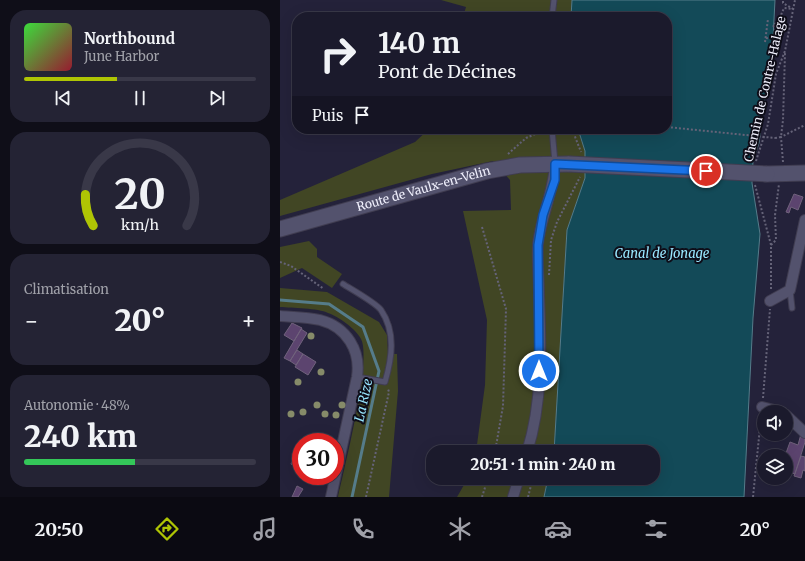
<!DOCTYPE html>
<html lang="fr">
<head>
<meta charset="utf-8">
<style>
  :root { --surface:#1b1a2c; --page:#242334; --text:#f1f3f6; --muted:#a0a1a9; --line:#393848; --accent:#afc504 }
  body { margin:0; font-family:Merriweather,serif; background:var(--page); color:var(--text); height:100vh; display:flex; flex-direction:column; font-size:15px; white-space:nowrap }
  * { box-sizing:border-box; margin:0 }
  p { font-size:13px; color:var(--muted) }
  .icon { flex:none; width:22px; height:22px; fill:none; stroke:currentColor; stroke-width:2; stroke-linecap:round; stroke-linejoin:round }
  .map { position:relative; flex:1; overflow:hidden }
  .sheet { display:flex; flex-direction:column; gap:10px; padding:10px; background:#0f0e18; width:280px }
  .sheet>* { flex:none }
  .banner { position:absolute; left:12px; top:12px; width:380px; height:122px; border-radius:16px; box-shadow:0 4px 16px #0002,0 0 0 1px var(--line); background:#1b1a2c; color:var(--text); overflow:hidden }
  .buttons { position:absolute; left:477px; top:405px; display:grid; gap:8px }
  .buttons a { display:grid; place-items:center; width:36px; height:36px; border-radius:50%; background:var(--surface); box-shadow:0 4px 16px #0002,0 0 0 1px var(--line); font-size:20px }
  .speed { position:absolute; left:12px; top:433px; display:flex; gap:8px; font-size:20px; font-weight:700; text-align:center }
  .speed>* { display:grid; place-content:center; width:52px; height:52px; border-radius:50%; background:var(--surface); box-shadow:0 4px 16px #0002,0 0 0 1px var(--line); line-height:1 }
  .speed .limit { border:6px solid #d22; background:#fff; color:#111 }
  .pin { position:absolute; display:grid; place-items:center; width:34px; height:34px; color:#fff; margin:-17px; border:2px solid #fff; border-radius:50%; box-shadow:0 1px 4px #0007 }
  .me { position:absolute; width:44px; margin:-22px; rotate:0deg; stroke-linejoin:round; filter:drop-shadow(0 0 3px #0008) }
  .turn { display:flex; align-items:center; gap:14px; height:84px; padding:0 20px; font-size:18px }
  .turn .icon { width:52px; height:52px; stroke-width:2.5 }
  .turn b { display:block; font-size:28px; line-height:34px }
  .then { display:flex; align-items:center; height:38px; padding:0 20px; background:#0003; gap:8px; font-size:15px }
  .big { font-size:30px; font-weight:800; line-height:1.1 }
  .sheet .tile { flex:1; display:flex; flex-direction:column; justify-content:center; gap:6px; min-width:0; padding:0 14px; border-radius:16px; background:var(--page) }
  .sheet .dial { align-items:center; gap:0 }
  .dial svg { height:104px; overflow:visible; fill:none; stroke:var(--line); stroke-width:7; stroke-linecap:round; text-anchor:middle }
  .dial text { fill:var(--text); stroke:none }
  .song { display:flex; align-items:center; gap:12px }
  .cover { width:48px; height:48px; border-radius:6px; background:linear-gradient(135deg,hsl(120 70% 55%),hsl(350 70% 35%)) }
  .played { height:4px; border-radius:2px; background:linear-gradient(90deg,var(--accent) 40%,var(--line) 40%) }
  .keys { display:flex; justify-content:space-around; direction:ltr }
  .heat { display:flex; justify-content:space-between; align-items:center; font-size:22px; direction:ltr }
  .charge { height:6px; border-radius:3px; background:linear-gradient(90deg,#34c759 48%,var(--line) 0) }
  .trip { position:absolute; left:146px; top:445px; width:234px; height:40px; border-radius:16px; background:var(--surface); box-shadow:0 4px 16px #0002,0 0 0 1px var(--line); font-weight:800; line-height:40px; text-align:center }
  .tabs { display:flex; height:64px; justify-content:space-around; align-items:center; background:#0b0a12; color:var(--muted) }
  .tabs .icon { width:28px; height:28px }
  .tabs .active { color:var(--accent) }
  .tabs b { font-size:18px; color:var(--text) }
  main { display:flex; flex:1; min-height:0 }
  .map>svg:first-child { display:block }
</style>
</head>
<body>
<main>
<section class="sheet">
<div class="tile">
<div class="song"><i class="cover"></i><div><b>Northbound</b><p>June Harbor</p></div></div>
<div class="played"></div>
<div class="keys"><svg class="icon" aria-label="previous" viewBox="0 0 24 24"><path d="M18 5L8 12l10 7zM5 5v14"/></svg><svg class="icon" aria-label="pause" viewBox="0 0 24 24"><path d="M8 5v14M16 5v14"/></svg><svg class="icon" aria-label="next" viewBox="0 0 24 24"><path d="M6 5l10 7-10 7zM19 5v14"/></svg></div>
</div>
<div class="tile dial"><svg viewBox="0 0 100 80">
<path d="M14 69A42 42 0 1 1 86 69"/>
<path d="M14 69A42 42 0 0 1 8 45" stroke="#afc504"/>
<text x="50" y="56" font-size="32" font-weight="700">20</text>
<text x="50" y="72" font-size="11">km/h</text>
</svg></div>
<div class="tile"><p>Climatisation</p>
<div class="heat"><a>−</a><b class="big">20°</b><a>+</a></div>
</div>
<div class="tile"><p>Autonomie · 48%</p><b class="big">240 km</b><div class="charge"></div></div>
</section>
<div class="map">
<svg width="525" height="497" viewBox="0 0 525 497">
  <rect width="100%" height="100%" fill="#24223a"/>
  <path fill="#414624" d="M161 0H292L291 17H183L186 7Z
    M149 129H298L305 151V178L287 230 274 452H196L205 385 207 320 183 211 231 210 230 180 213 161 152 174 0 216V200L135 142Z
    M29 241 37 249V257L62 274 52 288 22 268 0 278V247Z
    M0 288 47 292 99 322 107 335 108 354H117L118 391 109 497H58C64 470 92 359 81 339 76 329 59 317 48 313 38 308 12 308 0 307Z
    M188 478H268L264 497H177Z"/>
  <path fill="#134a58" stroke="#557c8a" d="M292 0H495L493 39 479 143 473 161 472 183 480 234 473 318 464 497H264L268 478H373V452H274L287 230 305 178V151L298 129H387V17H291Z"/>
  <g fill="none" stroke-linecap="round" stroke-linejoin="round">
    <path stroke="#557c8a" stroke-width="3" d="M0 300 49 304 83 327 99 371 72 497"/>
  </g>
  <path fill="#5c446f" stroke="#70627c" d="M514 194 523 197 518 210 511 207 509 213 506 212Z
    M12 323 22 328 14 341 4 335Z
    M21 329 27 333 10 361 4 358Z
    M17 350 23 354 16 365 10 361Z
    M23 354 36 362 28 375 15 367Z
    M521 434 525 438V442L515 474 508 472 509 469 506 468 505 456 510 442 518 445Z
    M15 456 21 459 17 467 11 464Z
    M521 456 525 457V471L523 470 521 478 514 476Z
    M17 486 23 489 18 497H12Z"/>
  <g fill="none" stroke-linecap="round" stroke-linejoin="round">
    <g stroke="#403d51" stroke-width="7">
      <path id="lane" d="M272 17 274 0
        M272 129 275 163
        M63 284C71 289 96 303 101 310 116 332 112 358 105 382L77 377
        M510 290 512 308"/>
    </g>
    <g stroke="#403d51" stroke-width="12">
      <path id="street" d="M490 301 510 290 525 220
        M0 316C13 317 28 317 40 320 67 327 81 351 77 377L51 497
        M482 407 502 412
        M506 415 525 433
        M247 452C263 402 261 347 259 295 259 278 257 260 258 244 261 216 274 191 275 164
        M233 497 239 478"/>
    </g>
    <g stroke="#403d51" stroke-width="17">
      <g id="secondary">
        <path d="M487 174 525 173"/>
        <path id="s1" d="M0 229 207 171 240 165 289 164"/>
      </g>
    </g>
    <path stroke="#656378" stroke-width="2" stroke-dasharray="2 2" stroke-linecap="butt" d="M486 38 493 39 496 31 493 25 498 22 504 8 513 9 503 3V0
      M485 42 488 19
      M292 129 301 152
      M495 138 501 137 503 120 505 53
      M228 154 246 138 265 130
      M476 161 488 124 496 74 505 51 515 0
      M503 162 501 137 525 125
      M475 185 491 245V291
      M202 227 226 309 223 406 215 452
      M491 245 496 240 495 215 499 184
      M0 262 11 266 44 289
      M269 275 271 240 277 222 300 177
      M483 398 490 309
      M86 497 109 392 108 389
      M202 497 208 478
      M248 497 253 478
      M473 497 481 417"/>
    <use href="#lane" stroke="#53526d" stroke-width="5"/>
    <use href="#street" stroke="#53526d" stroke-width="10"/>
    <use href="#secondary" stroke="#53526d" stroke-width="15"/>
    <g stroke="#403d51" stroke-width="17" stroke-linecap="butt">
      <path id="secondary-bridge" d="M289 164 487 174"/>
    </g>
    <path stroke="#656378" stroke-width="2" stroke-dasharray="2 2" stroke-linecap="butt" d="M387 127 495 138"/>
    <use href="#secondary-bridge" stroke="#53526d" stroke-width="15"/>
  </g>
  <g fill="#868b69">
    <circle cx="31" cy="336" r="3.5"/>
    <circle cx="41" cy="372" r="3.5"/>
    <circle cx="18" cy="382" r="3.5"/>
    <circle cx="37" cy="405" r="3.5"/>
    <circle cx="62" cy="405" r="3.5"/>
    <circle cx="23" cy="412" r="3.5"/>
    <circle cx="11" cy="414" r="3.5"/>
    <circle cx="45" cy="414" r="3.5"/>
    <circle cx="56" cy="415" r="3.5"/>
  </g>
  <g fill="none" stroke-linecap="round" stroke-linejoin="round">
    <g stroke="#114b97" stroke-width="10">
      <path id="route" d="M259 371 258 245 263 215 275 180V164L426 171"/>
    </g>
    <use href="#route" stroke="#1a73e8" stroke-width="7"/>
  </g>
  <g text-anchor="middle" stroke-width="4" stroke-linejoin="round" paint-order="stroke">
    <g font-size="12" fill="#f0f0fd" stroke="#0e0d18">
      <text transform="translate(485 89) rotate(-77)" y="4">Chemin de Contre-Halage</text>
      <text dy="4" stroke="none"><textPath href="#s1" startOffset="149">Route de Vaulx-en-Velin</textPath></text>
    </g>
    <g font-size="13" font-style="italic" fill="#98e7ff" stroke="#0e0d18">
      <text x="382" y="258">Canal de Jonage</text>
      <text transform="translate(83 400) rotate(-78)" y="5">La Rize</text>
    </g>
  </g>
</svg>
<div class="buttons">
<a><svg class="icon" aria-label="sound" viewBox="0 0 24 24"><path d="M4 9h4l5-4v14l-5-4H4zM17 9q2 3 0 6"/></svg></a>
<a><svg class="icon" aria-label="layers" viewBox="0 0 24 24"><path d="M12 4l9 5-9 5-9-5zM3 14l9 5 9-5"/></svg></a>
</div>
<div class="speed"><div class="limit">30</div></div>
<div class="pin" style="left:426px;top:171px;background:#d93025"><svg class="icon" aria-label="arrive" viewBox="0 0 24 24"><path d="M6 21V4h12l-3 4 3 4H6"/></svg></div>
<svg class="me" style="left:259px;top:371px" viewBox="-20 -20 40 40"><circle r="17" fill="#1a73e8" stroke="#fff" stroke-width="3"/><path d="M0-11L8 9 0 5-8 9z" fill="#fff"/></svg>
<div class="trip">20:51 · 1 min · 240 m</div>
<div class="banner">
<div class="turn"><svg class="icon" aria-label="right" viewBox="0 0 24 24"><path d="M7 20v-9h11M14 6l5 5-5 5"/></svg><div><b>140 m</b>Pont de Décines</div></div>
<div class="then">Puis<svg class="icon" aria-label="arrive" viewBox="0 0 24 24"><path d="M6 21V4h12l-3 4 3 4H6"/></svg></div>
</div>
</div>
</main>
<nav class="tabs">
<b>20:50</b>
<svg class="icon active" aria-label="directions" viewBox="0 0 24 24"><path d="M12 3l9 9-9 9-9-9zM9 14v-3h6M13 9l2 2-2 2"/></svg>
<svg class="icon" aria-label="music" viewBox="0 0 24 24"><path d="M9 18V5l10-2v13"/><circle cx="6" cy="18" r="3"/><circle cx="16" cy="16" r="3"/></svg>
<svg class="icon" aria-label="phone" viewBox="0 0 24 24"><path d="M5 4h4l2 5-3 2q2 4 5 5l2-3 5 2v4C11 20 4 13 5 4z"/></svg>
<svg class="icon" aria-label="climate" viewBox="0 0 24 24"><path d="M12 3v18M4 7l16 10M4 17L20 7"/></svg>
<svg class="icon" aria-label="car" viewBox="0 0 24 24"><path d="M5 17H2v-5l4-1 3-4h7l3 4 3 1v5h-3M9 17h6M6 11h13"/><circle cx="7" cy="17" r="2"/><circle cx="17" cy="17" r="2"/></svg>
<svg class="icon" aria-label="filters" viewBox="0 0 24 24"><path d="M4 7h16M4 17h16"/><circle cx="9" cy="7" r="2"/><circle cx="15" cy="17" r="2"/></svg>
<b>20°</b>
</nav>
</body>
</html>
